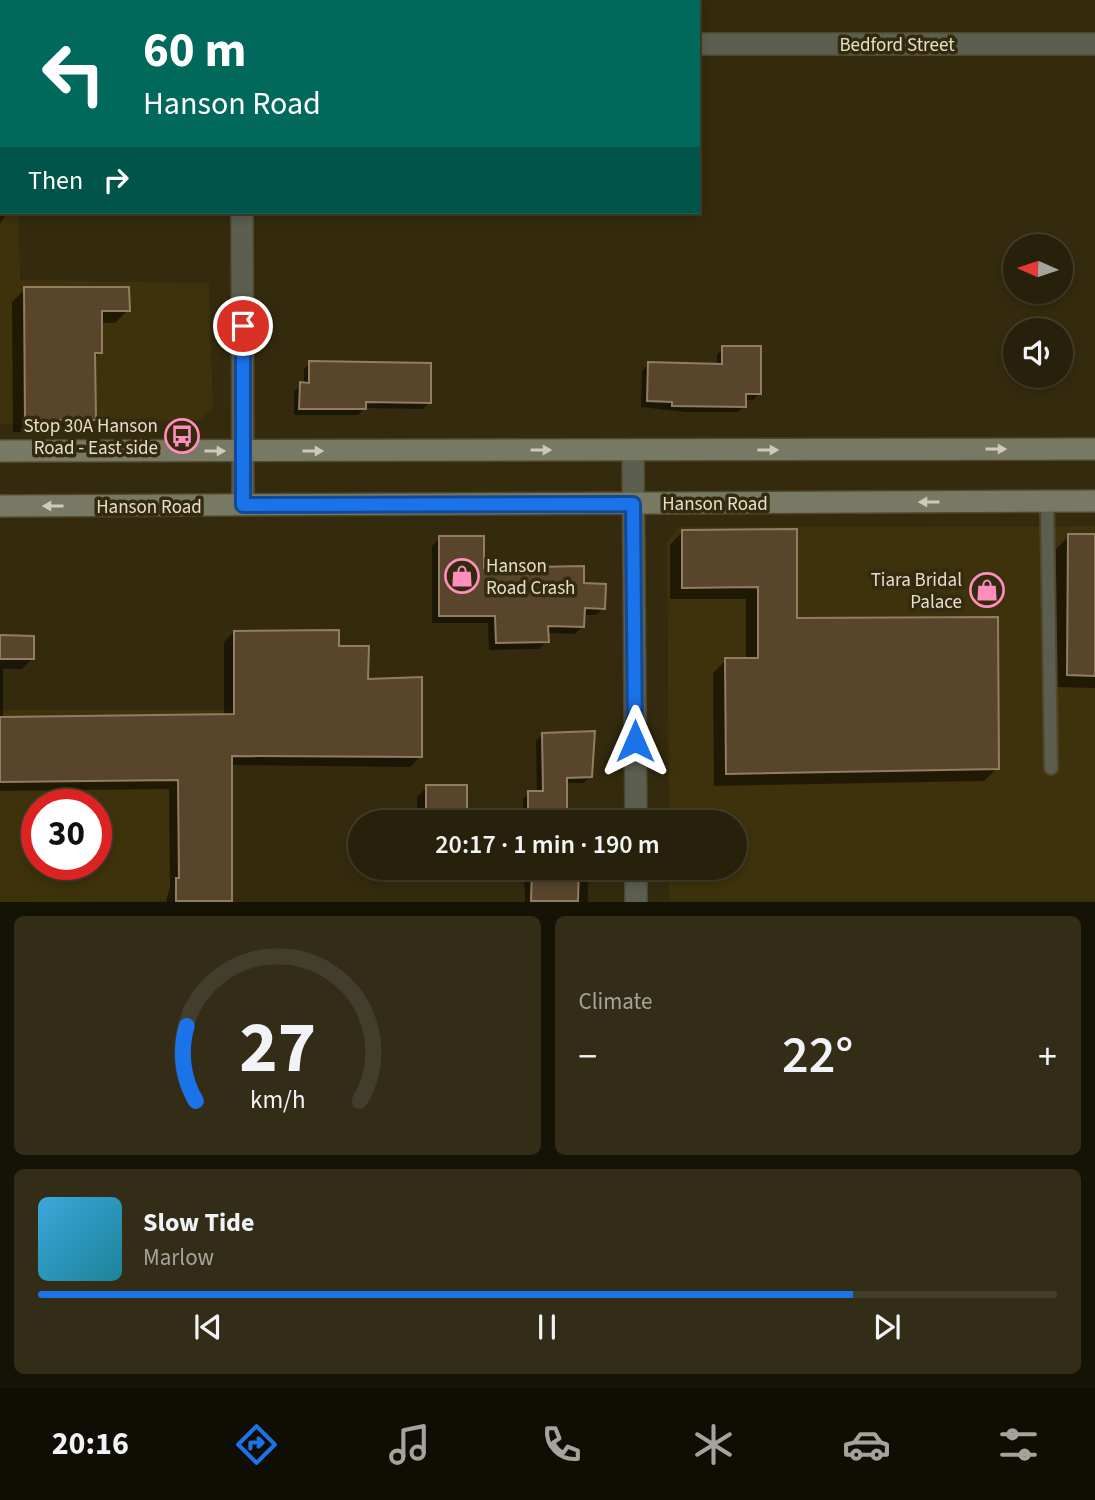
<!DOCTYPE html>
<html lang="en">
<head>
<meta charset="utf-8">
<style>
  :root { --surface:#27200a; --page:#332d18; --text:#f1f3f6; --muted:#a4a39c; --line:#433e2b; --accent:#1a73e8 }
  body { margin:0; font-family:"Source Sans 3",sans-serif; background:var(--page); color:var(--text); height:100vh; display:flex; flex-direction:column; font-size:26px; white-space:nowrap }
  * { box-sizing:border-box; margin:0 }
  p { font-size:23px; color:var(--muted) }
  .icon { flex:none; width:38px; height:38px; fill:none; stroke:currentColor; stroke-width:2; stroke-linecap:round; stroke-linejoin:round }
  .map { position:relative; height:902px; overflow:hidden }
  .sheet { display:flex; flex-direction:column; gap:14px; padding:14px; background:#151206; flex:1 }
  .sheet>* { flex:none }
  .top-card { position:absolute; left:0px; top:0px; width:700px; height:214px; box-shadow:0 4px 10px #0003,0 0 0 2px var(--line); background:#00695c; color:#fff; overflow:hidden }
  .needle { width:46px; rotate:273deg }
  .buttons { position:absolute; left:1003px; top:234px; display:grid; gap:14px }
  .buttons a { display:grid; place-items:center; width:70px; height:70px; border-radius:50%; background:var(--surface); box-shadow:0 4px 10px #0003,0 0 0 2px var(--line); font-size:35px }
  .speed { position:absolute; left:21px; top:789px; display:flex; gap:14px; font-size:35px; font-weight:700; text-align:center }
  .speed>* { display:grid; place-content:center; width:91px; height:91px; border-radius:50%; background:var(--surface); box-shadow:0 4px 10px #0003,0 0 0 2px var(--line); line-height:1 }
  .speed .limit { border:10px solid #d22; background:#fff; color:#111 }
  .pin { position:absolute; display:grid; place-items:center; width:60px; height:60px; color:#fff; margin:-30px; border:4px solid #fff; border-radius:50%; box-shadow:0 2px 7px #0007 }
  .me { position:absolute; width:77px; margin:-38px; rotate:0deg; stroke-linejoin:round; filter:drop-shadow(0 0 5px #0008) }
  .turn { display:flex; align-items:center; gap:24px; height:147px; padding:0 28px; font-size:32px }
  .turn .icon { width:91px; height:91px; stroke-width:2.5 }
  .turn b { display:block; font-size:49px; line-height:60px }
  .then { display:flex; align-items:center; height:66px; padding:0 28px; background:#0003; gap:14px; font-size:26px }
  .big { font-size:52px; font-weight:600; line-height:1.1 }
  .sheet .widget { flex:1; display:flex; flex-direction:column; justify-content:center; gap:10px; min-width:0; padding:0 24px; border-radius:10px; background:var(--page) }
  .sheet .dial { align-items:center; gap:0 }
  .dial svg { height:182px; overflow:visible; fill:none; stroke:var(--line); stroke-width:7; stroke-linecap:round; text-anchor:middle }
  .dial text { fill:var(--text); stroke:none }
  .song { display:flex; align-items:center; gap:21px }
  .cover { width:84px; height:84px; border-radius:10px; background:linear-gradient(135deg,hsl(200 70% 55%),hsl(190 70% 35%)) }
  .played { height:7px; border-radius:4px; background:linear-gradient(90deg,var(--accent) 80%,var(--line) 80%) }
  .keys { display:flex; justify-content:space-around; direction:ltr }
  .heat { display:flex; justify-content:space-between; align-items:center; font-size:38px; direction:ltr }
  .sheet .tiles { flex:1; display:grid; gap:14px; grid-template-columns:1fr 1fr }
  .widget:last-child { grid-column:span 2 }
  .trip { position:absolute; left:348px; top:810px; width:399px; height:70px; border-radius:35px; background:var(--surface); box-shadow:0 4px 10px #0003,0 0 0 2px var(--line); font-weight:600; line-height:70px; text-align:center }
  .menu { display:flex; height:112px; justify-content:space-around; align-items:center; background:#100d04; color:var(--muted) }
  .menu .icon { width:49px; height:49px }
  .menu .selected { color:var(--accent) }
  .menu b { font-size:32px; color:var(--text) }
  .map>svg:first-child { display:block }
</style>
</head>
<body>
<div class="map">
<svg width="1095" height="902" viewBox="0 0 1095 902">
  <rect width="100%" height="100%" fill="#342b0e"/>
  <path fill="#3d320b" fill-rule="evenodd" d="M0 0H19L2 2V212H19L20 280 209 283 213 407 201 420 0 424Z
    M1095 526V901H669V868H735V822H669L667 543 678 527Z
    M0 710H233L232 901 0 902ZM37 805H96V864H37Z"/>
  <path fill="#0007" d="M0 11 2 212H8L0 224Z
    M25 289 128 310 115 323H100V352L94 358V419L81 432H13L12 302Z
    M723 348 759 393 753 400H744V406L738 412H686L641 407 642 371 649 364 717 366V355Z
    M310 363 429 402 423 409 365 408 358 415H294V391L304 384V369Z
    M795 531V620L997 768 984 781 714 786 713 673 726 660H746V599H670V545L682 532Z
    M1069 536H1095V688L1055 687 1056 549Z
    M440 538 482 569 582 585 604 608 596 615H583V626L575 634 547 633V641L539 649 489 650 488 623H432V546Z
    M234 632 337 647 366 680 420 757 410 767 231 765 230 902H166L170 887 169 789 0 791V637L33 658 22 669H3V718L224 716V642Z
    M542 734 590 776 584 783H565V820L588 822H523V799L529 793H537L536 741Z
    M427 787H465V822H417V797Z
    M524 868H588V902H525Z"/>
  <path fill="#58452c" stroke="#927d62" stroke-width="2" d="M24 287H129L130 311H102V353H95L96 420H25Z
    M722 346H761V394H746V407L672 406V402L647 401 648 362 722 364Z
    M309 361 431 363V403L366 402V409H299L300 382 309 383Z
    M797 529V618L998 617 999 769 726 774 725 658H758V587L682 588V530Z
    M1068 534H1095V676L1067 675Z
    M439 536H484V568L584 566V583L606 584 605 609 585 608 584 627 548 626 549 642 496 643 495 616H439Z
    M339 630V646H369L368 679 422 677V757L232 756V901H176V878H179L178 780 0 782V717L234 714V631Z
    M0 635 34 636V659H0Z
    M595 731 592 777 567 778V822H528V791H543L542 733Z
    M426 785H467V822H426Z
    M532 868H579L578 901H531Z"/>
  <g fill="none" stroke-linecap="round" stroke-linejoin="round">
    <g stroke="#50482d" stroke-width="16">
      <path id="lane" d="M1047 501 1051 768"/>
    </g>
    <g stroke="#50482d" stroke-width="24">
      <path id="street" d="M241 0V2
        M698 44H1095
        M242 212 243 505
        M633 450 636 822
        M636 868V902"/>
    </g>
    <g stroke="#50482d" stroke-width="24">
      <path id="secondary" d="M0 451 1095 449
        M0 506 1095 501"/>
    </g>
    <use href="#lane" stroke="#5c5e50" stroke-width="12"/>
    <use href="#street" stroke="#5c5e50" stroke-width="21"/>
    <use href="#secondary" stroke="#777964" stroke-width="21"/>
  </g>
  <defs><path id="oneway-solid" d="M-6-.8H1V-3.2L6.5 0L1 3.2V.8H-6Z" transform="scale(1.75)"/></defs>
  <g fill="#cecab9">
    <use href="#oneway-solid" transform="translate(996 449)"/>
    <use href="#oneway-solid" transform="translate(541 450)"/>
    <use href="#oneway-solid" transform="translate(768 450)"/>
    <use href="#oneway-solid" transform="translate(215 451)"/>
    <use href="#oneway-solid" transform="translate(313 451)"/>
    <use href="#oneway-solid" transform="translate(929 502) rotate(180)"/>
    <use href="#oneway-solid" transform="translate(53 506) rotate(180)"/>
  </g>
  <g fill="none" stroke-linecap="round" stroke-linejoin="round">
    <g stroke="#114b97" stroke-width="18">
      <path id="route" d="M243 326V505L633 504 635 741"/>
    </g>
    <use href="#route" stroke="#1a73e8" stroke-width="12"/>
  </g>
  <defs>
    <g id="bus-ring" transform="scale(1.75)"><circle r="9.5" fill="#342b0e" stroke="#fe8ebc" stroke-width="1.5"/><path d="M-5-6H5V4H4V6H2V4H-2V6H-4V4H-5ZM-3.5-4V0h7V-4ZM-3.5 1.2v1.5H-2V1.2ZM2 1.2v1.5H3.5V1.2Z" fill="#fe8ebc"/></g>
    <g id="shop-ring" transform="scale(1.75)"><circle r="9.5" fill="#342b0e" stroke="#fe8ebc" stroke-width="1.5"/><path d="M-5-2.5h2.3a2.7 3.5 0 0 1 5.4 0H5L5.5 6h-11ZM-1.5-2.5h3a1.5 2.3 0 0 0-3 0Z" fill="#fe8ebc"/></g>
  </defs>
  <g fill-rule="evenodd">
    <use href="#bus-ring" x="182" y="436"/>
    <use href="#shop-ring" x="462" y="576"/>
    <use href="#shop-ring" x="987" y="590"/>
  </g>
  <g text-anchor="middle" stroke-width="7" stroke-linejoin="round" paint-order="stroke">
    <g font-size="19" fill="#e4dece" stroke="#342b0e">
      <text x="897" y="51">Bedford Street</text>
      <text x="715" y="510">Hanson Road</text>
      <text x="149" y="513">Hanson Road</text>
    </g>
    <g font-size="19" fill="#e4dece" stroke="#342b0e" text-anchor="end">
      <text x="158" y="432">Stop 30A Hanson<tspan x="158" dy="22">Road - East side</tspan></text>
      <text x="486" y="572" text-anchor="start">Hanson<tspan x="486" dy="22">Road Crash</tspan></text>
      <text x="962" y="586">Tiara Bridal<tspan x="962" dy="22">Palace</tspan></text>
    </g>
  </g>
</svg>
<div class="buttons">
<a><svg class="needle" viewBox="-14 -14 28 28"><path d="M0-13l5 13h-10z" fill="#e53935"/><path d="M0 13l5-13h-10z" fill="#a4a39c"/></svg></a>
<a><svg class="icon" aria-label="sound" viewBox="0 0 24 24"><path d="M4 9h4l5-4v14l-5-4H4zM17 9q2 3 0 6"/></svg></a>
</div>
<div class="speed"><div class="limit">30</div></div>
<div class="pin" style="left:243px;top:326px;background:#d93025"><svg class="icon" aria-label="arrive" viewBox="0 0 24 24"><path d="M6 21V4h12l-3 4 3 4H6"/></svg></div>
<svg class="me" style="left:635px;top:741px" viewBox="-20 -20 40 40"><path d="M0-17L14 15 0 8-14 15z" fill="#1a73e8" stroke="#fff" stroke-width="4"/></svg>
<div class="trip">20:17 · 1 min · 190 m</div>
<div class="top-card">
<div class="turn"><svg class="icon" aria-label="left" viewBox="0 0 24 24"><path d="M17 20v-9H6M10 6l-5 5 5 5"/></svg><div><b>60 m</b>Hanson Road</div></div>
<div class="then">Then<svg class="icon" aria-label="right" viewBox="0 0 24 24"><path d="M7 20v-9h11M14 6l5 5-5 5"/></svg></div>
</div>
</div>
<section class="sheet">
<div class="tiles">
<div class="widget dial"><svg viewBox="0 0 100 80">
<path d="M14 69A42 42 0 1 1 86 69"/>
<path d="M14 69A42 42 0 0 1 10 36" stroke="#1a73e8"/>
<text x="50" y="56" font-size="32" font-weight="700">27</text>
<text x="50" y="72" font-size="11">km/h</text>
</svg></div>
<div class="widget"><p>Climate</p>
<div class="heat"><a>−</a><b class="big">22°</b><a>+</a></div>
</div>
<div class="widget">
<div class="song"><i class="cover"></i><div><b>Slow Tide</b><p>Marlow</p></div></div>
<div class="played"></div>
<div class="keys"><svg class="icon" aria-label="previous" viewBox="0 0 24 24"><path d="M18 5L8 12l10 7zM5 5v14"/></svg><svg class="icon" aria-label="pause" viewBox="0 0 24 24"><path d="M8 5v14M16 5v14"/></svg><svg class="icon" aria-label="next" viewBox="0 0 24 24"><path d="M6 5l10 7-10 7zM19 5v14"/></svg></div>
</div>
</div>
</section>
<nav class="menu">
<b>20:16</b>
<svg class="icon selected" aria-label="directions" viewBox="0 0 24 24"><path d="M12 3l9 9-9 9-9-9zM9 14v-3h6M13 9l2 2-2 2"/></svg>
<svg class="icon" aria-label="music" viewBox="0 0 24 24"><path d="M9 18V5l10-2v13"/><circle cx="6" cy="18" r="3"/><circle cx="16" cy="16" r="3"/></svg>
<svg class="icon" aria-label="phone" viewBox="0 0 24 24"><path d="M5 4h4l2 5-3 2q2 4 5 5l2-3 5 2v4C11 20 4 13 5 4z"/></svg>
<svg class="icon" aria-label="climate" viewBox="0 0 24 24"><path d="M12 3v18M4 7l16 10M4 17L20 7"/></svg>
<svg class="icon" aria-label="car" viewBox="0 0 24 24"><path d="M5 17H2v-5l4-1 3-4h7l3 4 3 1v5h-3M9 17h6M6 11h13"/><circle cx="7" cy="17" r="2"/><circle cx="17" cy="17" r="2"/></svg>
<svg class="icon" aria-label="filters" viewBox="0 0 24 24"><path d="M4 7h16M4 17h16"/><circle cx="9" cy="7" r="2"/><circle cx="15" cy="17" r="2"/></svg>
</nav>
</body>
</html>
